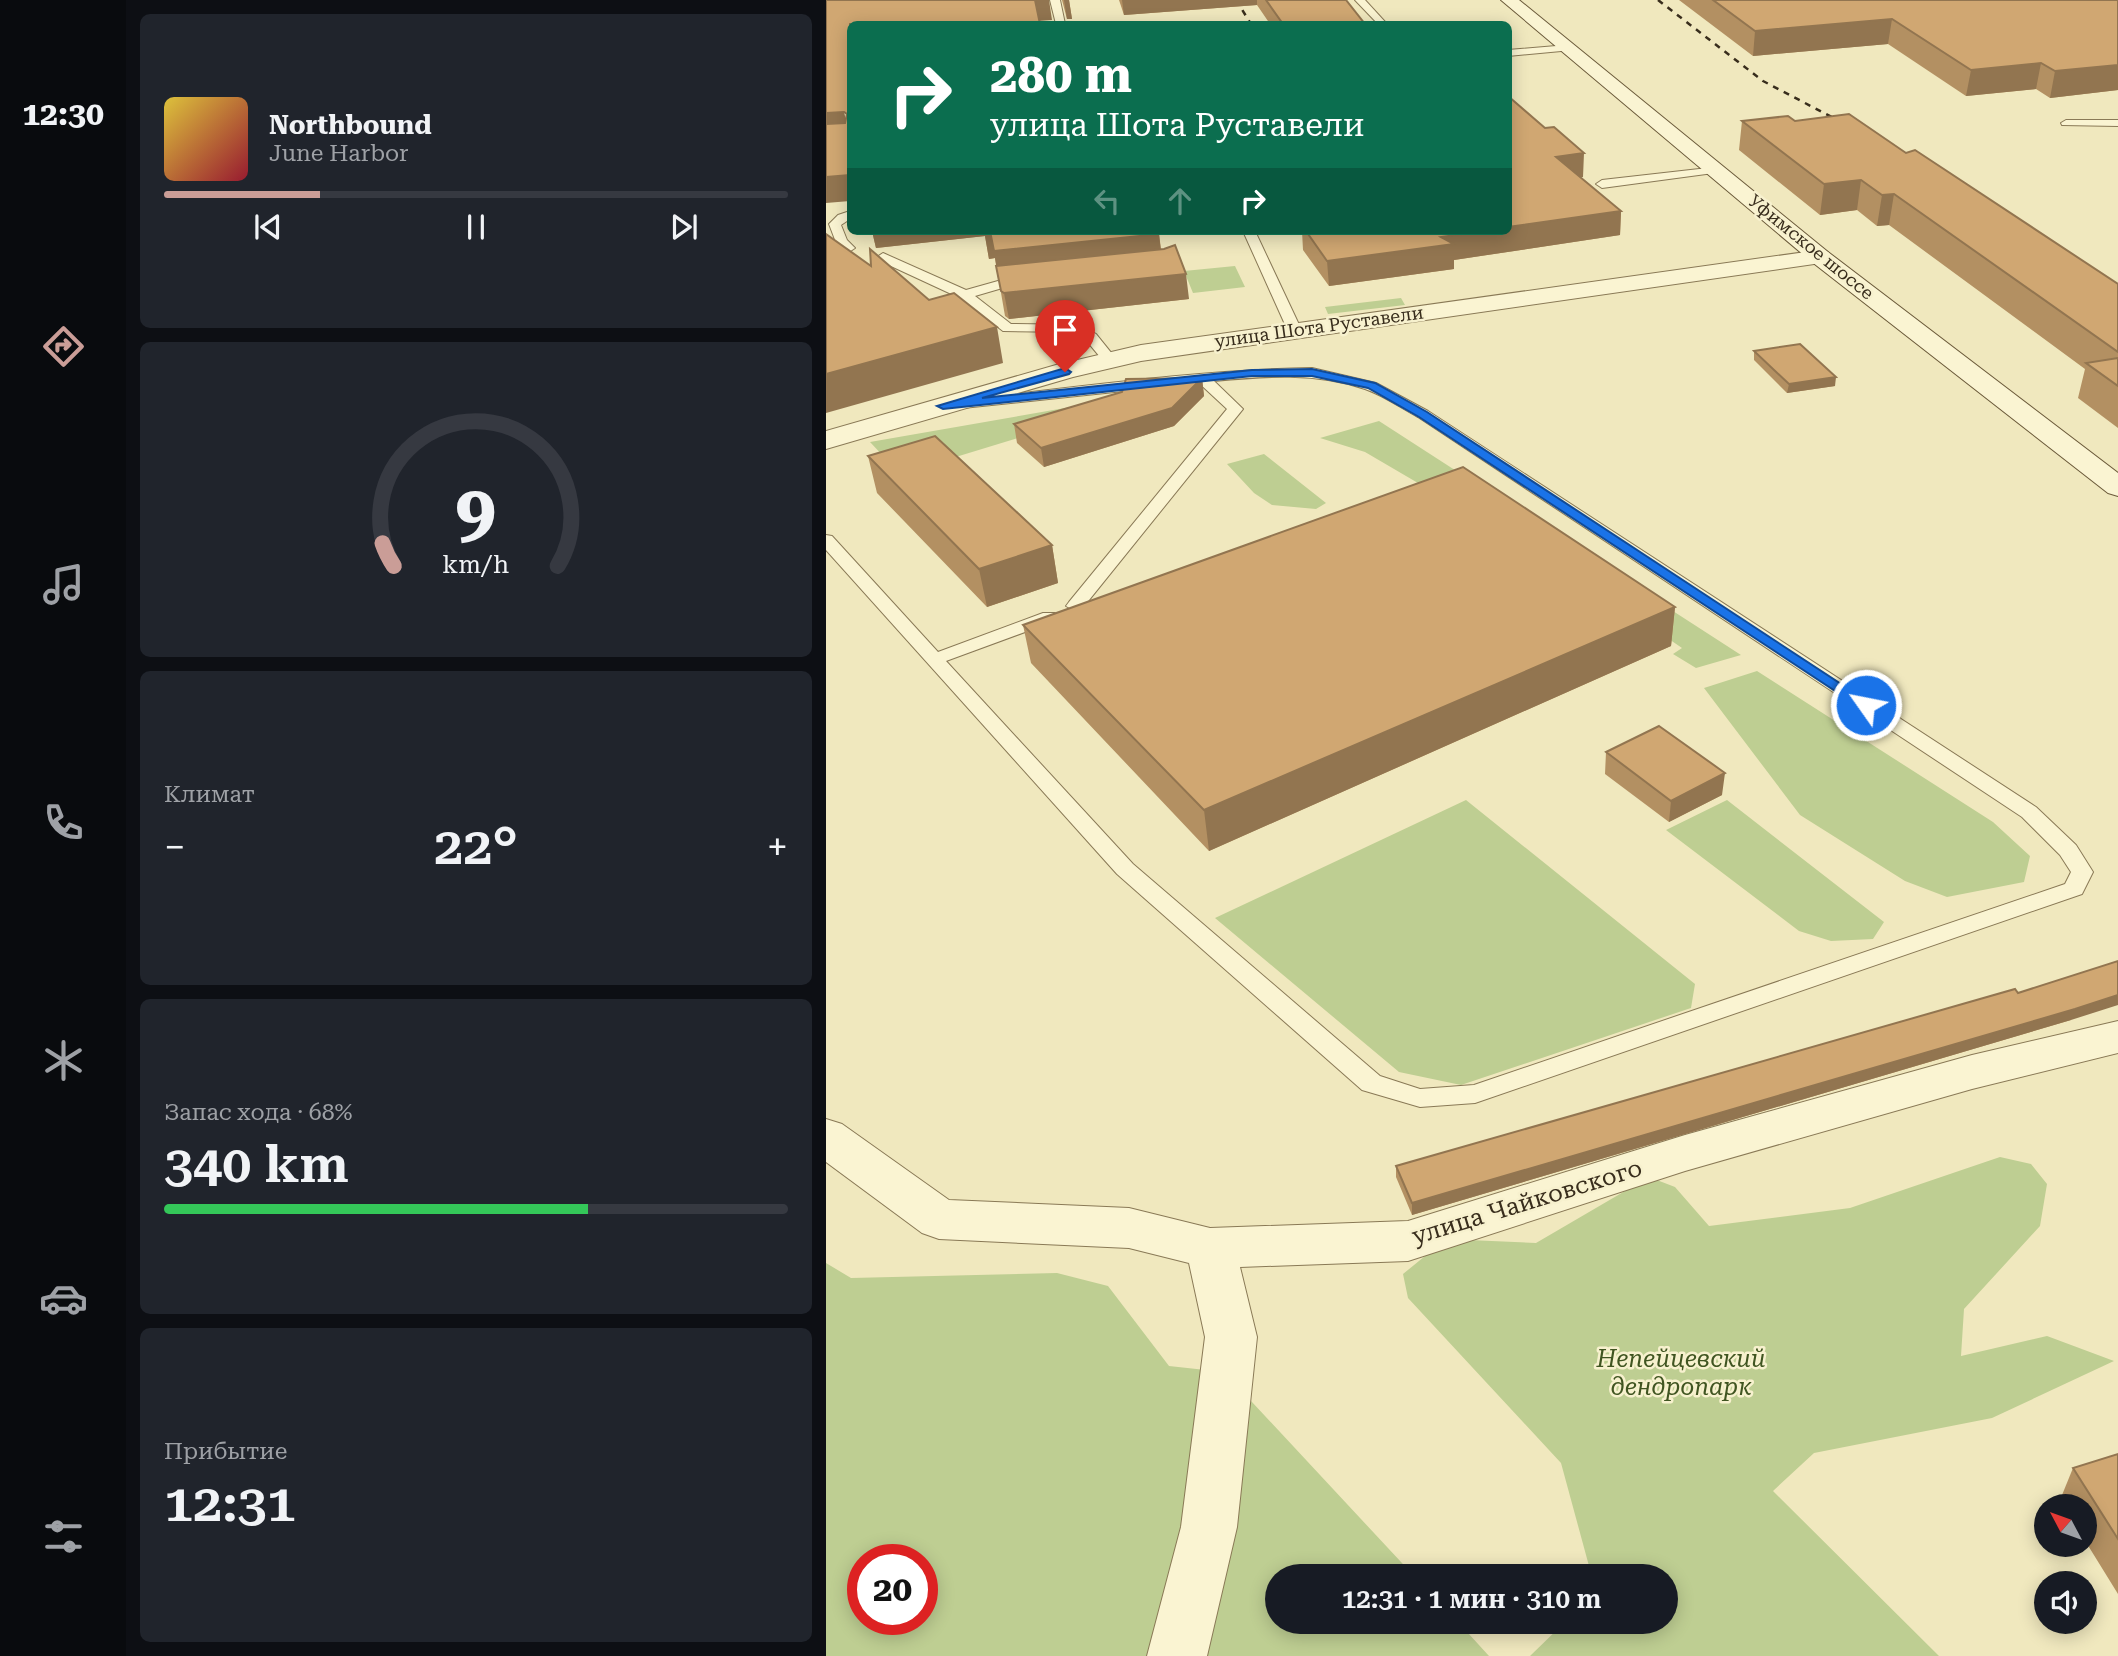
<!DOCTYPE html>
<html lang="ru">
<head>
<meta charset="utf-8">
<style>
  :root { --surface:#171b24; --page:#20242c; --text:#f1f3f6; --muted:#9ea1a6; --line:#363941; --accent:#ca9d97 }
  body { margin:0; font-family:"Roboto Serif",serif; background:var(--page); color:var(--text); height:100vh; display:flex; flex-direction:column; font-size:26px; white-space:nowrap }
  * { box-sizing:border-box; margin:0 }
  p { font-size:23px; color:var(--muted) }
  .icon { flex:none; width:38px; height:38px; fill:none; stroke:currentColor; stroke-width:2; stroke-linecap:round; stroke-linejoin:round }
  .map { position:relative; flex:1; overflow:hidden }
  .details { display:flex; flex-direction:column; gap:14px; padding:14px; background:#0d0f14; width:700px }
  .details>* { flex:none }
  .top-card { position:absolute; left:21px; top:21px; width:665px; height:214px; border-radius:10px; box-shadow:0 4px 18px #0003; background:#0b6e4f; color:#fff; overflow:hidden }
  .needle { width:46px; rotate:311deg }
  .controls { position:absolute; left:1208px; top:1494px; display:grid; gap:14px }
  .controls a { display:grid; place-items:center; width:63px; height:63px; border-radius:50%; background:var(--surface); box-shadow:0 4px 18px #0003; font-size:35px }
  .speed { position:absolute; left:21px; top:1544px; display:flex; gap:14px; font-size:35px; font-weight:700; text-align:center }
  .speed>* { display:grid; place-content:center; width:91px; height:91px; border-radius:50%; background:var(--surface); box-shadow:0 4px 18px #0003; line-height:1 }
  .speed .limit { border:10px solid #d22; background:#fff; color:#111 }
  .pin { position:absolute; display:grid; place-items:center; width:60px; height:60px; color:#fff; margin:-72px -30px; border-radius:50% 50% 50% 0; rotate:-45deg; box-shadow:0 0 7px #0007 }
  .pin .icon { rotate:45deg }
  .me { position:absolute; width:77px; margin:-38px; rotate:303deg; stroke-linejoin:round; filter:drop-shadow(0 0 5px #0008) }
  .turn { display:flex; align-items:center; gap:24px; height:147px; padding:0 28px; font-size:32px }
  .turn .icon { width:91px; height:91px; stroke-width:2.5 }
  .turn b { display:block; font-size:49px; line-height:60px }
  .lanes { display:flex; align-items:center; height:66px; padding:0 28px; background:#0003; justify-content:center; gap:35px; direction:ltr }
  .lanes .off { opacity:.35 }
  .big { font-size:52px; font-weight:600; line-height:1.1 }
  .details .tile { flex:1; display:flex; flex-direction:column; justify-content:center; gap:10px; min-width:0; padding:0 24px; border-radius:10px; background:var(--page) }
  .details .dial { align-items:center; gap:0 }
  .dial svg { height:182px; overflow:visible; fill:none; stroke:var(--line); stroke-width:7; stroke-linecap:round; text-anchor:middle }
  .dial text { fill:var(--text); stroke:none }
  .song { display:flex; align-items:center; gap:21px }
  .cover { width:84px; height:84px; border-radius:10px; background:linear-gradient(135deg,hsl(50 70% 55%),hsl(350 70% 35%)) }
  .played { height:7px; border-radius:4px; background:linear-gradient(90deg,var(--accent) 25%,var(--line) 25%) }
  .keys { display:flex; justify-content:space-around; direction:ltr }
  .heat { display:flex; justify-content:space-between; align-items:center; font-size:38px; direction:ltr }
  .charge { height:10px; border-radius:5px; background:linear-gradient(90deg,#34c759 68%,var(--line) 0) }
  .trip { position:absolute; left:439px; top:1564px; width:413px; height:70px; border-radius:35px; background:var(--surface); box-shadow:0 4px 18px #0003; font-weight:600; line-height:70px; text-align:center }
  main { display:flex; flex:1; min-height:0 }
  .dock { display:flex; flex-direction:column; width:126px; justify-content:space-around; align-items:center; background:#090b0e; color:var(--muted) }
  .dock .icon { width:49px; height:49px }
  .dock .on { color:var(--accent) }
  .dock b { font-size:32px; color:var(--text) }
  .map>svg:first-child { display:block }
</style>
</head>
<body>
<main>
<nav class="dock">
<b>12:30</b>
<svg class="icon on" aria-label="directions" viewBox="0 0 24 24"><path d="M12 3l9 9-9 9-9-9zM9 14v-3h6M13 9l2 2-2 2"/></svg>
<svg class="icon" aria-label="music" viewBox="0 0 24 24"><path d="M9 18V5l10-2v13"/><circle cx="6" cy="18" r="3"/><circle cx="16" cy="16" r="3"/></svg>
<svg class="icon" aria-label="phone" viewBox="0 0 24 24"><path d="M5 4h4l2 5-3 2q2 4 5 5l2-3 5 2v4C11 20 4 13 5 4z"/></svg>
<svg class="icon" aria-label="climate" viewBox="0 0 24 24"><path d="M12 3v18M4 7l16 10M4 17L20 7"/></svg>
<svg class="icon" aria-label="car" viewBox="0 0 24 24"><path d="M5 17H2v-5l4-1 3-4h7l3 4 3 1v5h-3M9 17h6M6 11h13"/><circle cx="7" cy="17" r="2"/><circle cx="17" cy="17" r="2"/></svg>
<svg class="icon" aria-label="filters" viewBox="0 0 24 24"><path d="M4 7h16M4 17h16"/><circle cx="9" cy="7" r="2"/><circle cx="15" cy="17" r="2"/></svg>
</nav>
<section class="details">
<div class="tile">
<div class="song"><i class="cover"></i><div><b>Northbound</b><p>June Harbor</p></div></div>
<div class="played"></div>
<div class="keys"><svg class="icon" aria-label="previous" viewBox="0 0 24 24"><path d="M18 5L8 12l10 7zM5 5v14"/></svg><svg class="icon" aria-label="pause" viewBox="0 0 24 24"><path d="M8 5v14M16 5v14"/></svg><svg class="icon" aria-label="next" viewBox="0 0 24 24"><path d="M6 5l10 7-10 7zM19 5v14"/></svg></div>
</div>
<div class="tile dial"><svg viewBox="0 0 100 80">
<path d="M14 69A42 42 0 1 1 86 69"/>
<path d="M14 69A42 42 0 0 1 9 59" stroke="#ca9d97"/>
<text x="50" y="56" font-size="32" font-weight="700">9</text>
<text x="50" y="72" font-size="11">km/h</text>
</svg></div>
<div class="tile"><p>Климат</p>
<div class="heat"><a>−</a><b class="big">22°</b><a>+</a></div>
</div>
<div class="tile"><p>Запас хода · 68%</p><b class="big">340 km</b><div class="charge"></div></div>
<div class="tile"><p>Прибытие</p><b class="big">12:31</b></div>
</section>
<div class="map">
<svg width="1292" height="1656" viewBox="0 0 1292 1656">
  <rect width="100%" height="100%" fill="#f0e8be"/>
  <path fill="#bece92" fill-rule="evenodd" d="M409 266 419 287 367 293 358 271Z
    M575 298 579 305 502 314 499 307Z
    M279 401 257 418 74 474 44 442Z
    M553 421 915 655 870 668 847 654 856 648 640 500H621L539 452 494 438Z
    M438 454 500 503 490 509 446 505 428 493 401 464Z
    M931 671 1167 822 1204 856 1198 882 1121 897 1079 881 974 815 878 688Z
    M640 800 869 984 865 1008 635 1085 573 1072 389 918Z
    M901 800 1058 922 1047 939 1005 941 973 931 840 830Z
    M1174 1157 1205 1164 1221 1184 1214 1226 1138 1309 1135 1356 1221 1336 1288 1361 1166 1418 988 1453 947 1491 1113 1656H704L739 1622H840V1577H766L735 1463 582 1298 577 1274 620 1239 710 1243 823 1177 849 1187 883 1226 1024 1208Z
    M0 1263 25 1278 231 1273 282 1286 343 1366 398 1372 589 1577H452V1622H632L663 1656H0ZM37 1559H96V1619H37Z"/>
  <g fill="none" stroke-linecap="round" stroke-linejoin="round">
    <g stroke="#897956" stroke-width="2">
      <path id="service" d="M224 0H234L239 24H230Z
        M529 0H539L561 24H552Z
        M742 45 747 48 746 50 682 56V50Z
        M1240 120H1292V126L1236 125 1235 123Z
        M891 167 897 170 895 172 776 188 770 184 776 180Z
        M24 211V219L15 225 21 240 29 248 23 252 11 245 3 224 12 215Z
        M417 231H429L476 331 474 334 469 335 462 331Z
        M57 253 140 290 172 281 207 279V285L173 289 149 296 185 324 255 325 270 334 291 360 284 364 279 363 260 340 247 332 177 331 134 298 52 260 51 257Z
        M486 368 550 383 602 411 1210 807 1250 845 1267 872 1256 894 649 1103 594 1107 536 1090 291 874 0 550V535L6 536 112 652 217 613H229L232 617 229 621 120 661 307 864 554 1076 594 1089 648 1085 1239 884 1245 872 1234 855 1196 817 592 417C575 408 557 395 539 389 490 372 439 376 388 381L417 409 255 610 249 611 240 606 243 602 401 409 373 383 137 408 130 404 137 400C253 387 369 370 486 368Z"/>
    </g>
    <g stroke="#897956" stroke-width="2">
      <path id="minor" d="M1292 1021V1053L1146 1089 859 1171 582 1261 414 1267 431 1337 411 1527 381 1656H321L355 1527 379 1337 363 1263 303 1248 113 1239 96 1233 0 1162V1119L16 1124 123 1200 303 1208 384 1228 582 1221 859 1135 1146 1055Z"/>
    </g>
    <g stroke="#897956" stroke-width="2">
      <path id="tertiary" d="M994 250 1002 252 1006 257 1002 262 315 361 247 377 0 449V431L230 365 315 345Z"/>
    </g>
    <g stroke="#6b5a3a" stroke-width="2">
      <path id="secondary" d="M675 0H693L1002 252 1292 473V496L1282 493 986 262Z"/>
    </g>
    <use href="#service" fill="#faf4d2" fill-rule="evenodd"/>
    <use href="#minor" fill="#faf4d2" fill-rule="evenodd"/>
    <use href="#tertiary" fill="#faf4d2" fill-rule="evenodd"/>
    <use href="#secondary" fill="#faf4d2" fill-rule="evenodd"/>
    <path stroke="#382d1c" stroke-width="2.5" stroke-dasharray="6 6" stroke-linecap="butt" d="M410 0 425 24
      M832 0 937 81 1021 125"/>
  </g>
  <path fill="#b39062" d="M236 0H243L246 19H241Z
    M293 0H520L539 24H444L431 5 298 15Z
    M853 0H1292V90L1224 98 1210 89 1140 96 1062 44 927 56Z
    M682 96 757 177H754L795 211 794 235 628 260V269L503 286 477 250 476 231H682Z
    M916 121H969L1080 153 1292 284V428L1252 398 1259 369 1063 225 1051 226 1031 210 994 215 913 150Z
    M46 231 333 234 335 249 363 299 183 319 179 316 169 258 163 259 159 236 50 248Z
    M928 351 1009 386 961 393 928 360Z
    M376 378 378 396 348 426 218 467 191 443 188 424Z
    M42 456 226 545 232 583 161 607 51 493Z
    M849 607 845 646 383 851 205 663 197 625Z
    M780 752 896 795 843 822 779 774Z
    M1192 993 1245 1020 586 1215 570 1177V1166Z
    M1292 1454V1594L1258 1539V1507H1239L1234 1500 1247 1468Z"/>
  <path fill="#927550" d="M208 0H223L226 20 212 21Z
    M238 0H243L246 19H241Z
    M296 0H431V5L298 15Z
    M1066 19 1062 44 927 56 929 31Z
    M1215 63 1210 89 1140 96 1145 70Z
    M1292 65V90L1224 98 1229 71Z
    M18 112 24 136 0 138V113Z
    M758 153 757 177 730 180V157Z
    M24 175V201L0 203V177Z
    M1035 180 1031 210 994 215 998 184Z
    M1068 194 1063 225 1051 226 1056 195Z
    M795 211 794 235 628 260V269L503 286 501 261 615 237 657 231H682V227Z
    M46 231H164L333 234 336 261 172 278 169 258 163 259 159 236 50 248Z
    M360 274 363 299 183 319 178 293Z
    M171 327 177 363 0 413V374Z
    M1010 377 1009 386 961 393 963 384Z
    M376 378 378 396 348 426 218 467 215 448Z
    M226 545 232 583 161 607 153 569Z
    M849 607 845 646 383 851 378 810Z
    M899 773 896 795 843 822 845 801Z
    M1292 995V1005L1245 1020 586 1215V1203Z"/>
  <path fill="#d0a772" stroke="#927550" stroke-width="2" d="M0 0H209L214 24H24V175L0 177V124L19 123 21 114 18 112 0 113Z
    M440 0H520L539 24H457Z
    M887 0H1292V65L1229 71 1215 63 1145 70 1066 19 929 31Z
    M682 96 719 128 728 127 758 153 730 157 795 211 682 227Z
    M1023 114 1080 153 1089 150 1292 284V352L1068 194 1056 195 1035 180 998 184 916 121 962 116 969 121Z
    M164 231H332L333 234 168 251Z
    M480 231H657L615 237 628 244 501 261Z
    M0 234 45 266 44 249 103 300 128 293 171 327 0 374Z
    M349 245 360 274 178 293 175 291 170 266 338 249Z
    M974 344 1010 377 963 384 928 351Z
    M1292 358V386L1260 363Z
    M376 378 346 408 215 448 188 424 296 392 300 379Z
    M109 436 226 545 153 569 42 456Z
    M637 467 849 607 378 810 197 625Z
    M833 726 899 773 845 801 780 752Z
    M1292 961V995L1249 1009 586 1203 570 1166 1189 989 1192 993Z
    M1292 1454V1539L1247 1468Z"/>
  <path fill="#1a73e8" stroke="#114b97" stroke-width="2" d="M239 368 245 372 243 374 156 398 426 370 486 369 549 383 601 412 1047 705 1040 709 1035 708 593 417 542 388 486 376H426L117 409 111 406Z"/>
  <g text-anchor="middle" stroke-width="5" stroke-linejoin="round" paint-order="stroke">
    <g font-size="18" fill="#382d1c" stroke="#f7f1ce">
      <text transform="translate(985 247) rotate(39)" y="6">Уфимское шоссе</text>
      <text transform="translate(493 327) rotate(-8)" y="6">улица Шота Руставели</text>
    </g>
    <g font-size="24" fill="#382d1c" stroke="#f7f1ce">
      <text transform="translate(701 1202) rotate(-17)" y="8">улица Чайковского</text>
    </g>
    <g font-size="24" font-style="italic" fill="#405521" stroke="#f7f1ce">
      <text x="855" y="1367">Непейцевский<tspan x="855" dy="28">дендропарк</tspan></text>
    </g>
  </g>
</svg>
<div class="controls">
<a><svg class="needle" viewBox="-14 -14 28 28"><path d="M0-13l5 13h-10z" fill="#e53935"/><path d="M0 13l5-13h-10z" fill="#9ea1a6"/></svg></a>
<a><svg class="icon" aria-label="sound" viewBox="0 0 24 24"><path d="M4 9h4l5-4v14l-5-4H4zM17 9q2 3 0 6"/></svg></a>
</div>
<div class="speed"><div class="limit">20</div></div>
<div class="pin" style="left:239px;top:372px;background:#d93025"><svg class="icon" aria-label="arrive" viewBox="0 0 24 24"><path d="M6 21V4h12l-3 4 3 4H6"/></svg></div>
<svg class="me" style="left:1040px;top:705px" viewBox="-20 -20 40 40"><circle r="17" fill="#1a73e8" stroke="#fff" stroke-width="3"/><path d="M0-11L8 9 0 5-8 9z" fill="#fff"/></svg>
<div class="trip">12:31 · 1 мин · 310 m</div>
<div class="top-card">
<div class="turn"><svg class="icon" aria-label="right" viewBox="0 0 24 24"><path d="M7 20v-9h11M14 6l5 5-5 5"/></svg><div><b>280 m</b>улица Шота Руставели</div></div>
<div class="lanes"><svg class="icon off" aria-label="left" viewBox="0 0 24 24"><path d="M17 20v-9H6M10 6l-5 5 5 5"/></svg><svg class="icon off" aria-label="ahead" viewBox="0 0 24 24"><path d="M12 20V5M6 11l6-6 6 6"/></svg><svg class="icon" aria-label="right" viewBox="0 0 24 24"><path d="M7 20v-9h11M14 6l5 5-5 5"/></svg></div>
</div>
</div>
</main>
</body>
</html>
